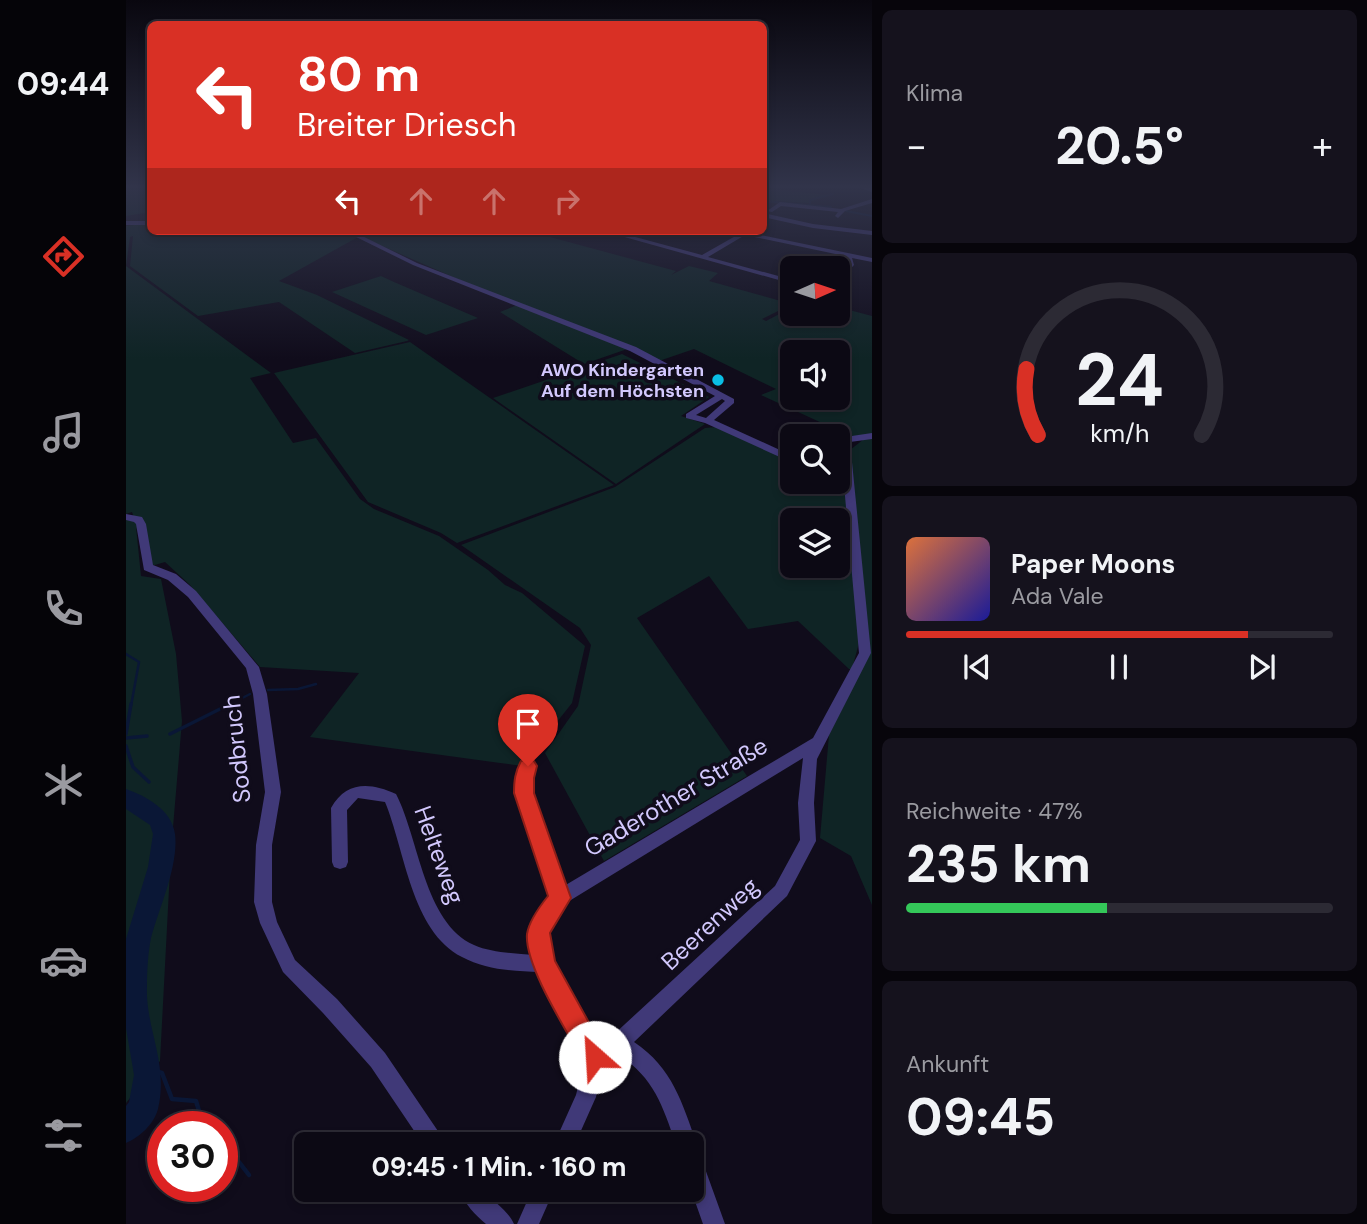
<!DOCTYPE html>
<html lang="de">
<head>
<meta charset="utf-8">
<style>
  :root { --surface:#0c0914; --page:#15121d; --text:#f1f3f6; --muted:#9a9aa0; --line:#2c2a34; --accent:#d93025 }
  body { margin:0; font-family:"DM Sans",sans-serif; background:var(--page); color:var(--text); height:100vh; display:flex; flex-direction:column; font-size:26px; white-space:nowrap }
  * { box-sizing:border-box; margin:0 }
  p { font-size:23px; color:var(--muted) }
  .icon { flex:none; width:38px; height:38px; fill:none; stroke:currentColor; stroke-width:2; stroke-linecap:round; stroke-linejoin:round }
  .map { position:relative; flex:1; overflow:hidden }
  .drawer { display:flex; flex-direction:column; gap:10px; padding:10px; background:#07050b; width:495px }
  .drawer>* { flex:none }
  .guide { position:absolute; left:21px; top:21px; width:620px; height:214px; border-radius:10px; box-shadow:0 4px 10px #0003,0 0 0 2px var(--line); background:#d93025; color:#fff; overflow:hidden }
  .needle { width:46px; rotate:87deg }
  .tools { position:absolute; left:654px; top:256px; display:grid; gap:14px }
  .tools a { display:grid; place-items:center; width:70px; height:70px; border-radius:10px; background:var(--surface); box-shadow:0 4px 10px #0003,0 0 0 2px var(--line); font-size:35px }
  .speed { position:absolute; left:21px; top:1111px; display:flex; gap:14px; font-size:35px; font-weight:700; text-align:center }
  .speed>* { display:grid; place-content:center; width:91px; height:91px; border-radius:50%; background:var(--surface); box-shadow:0 4px 10px #0003,0 0 0 2px var(--line); line-height:1 }
  .speed .limit { border:10px solid #d22; background:#fff; color:#111 }
  .pin { position:absolute; display:grid; place-items:center; width:60px; height:60px; color:#fff; margin:-72px -30px; border-radius:50% 50% 50% 0; rotate:-45deg; box-shadow:0 0 7px #0007 }
  .pin .icon { rotate:45deg }
  .me { position:absolute; width:77px; margin:-38px; rotate:334deg; stroke-linejoin:round; filter:drop-shadow(0 0 5px #0008) }
  .turn { display:flex; align-items:center; gap:24px; height:147px; padding:0 35px; font-size:32px }
  .turn .icon { width:91px; height:91px; stroke-width:2.5 }
  .turn b { display:block; font-size:49px; line-height:60px }
  .lanes { display:flex; align-items:center; height:66px; padding:0 35px; background:#0003; justify-content:center; gap:35px; direction:ltr }
  .lanes .off { opacity:.35 }
  .big { font-size:52px; font-weight:700; line-height:1.1 }
  .drawer .card { flex:1; display:flex; flex-direction:column; justify-content:center; gap:10px; min-width:0; padding:0 24px; border-radius:10px; background:var(--page) }
  .drawer .dial { align-items:center; gap:0 }
  .dial svg { height:182px; overflow:visible; fill:none; stroke:var(--line); stroke-width:7; stroke-linecap:round; text-anchor:middle }
  .dial text { fill:var(--text); stroke:none }
  .song { display:flex; align-items:center; gap:21px }
  .cover { width:84px; height:84px; border-radius:10px; background:linear-gradient(135deg,hsl(20 70% 55%),hsl(240 70% 35%)) }
  .played { height:7px; border-radius:4px; background:linear-gradient(90deg,var(--accent) 80%,var(--line) 80%) }
  .keys { display:flex; justify-content:space-around; direction:ltr }
  .heat { display:flex; justify-content:space-between; align-items:center; font-size:38px; direction:ltr }
  .charge { height:10px; border-radius:5px; background:linear-gradient(90deg,#34c759 47%,var(--line) 0) }
  .trip { position:absolute; left:168px; top:1132px; width:410px; height:70px; border-radius:10px; background:var(--surface); box-shadow:0 4px 10px #0003,0 0 0 2px var(--line); font-weight:700; line-height:70px; text-align:center }
  main { display:flex; flex:1; min-height:0 }
  .tabs { display:flex; flex-direction:column; width:126px; justify-content:space-around; align-items:center; background:#050408; color:var(--muted) }
  .tabs .icon { width:49px; height:49px }
  .tabs .on { color:var(--accent) }
  .tabs b { font-size:32px; color:var(--text) }
  .map>svg:first-child { display:block }
</style>
</head>
<body>
<main>
<nav class="tabs">
<b>09:44</b>
<svg class="icon on" aria-label="directions" viewBox="0 0 24 24"><path d="M12 3l9 9-9 9-9-9zM9 14v-3h6M13 9l2 2-2 2"/></svg>
<svg class="icon" aria-label="music" viewBox="0 0 24 24"><path d="M9 18V5l10-2v13"/><circle cx="6" cy="18" r="3"/><circle cx="16" cy="16" r="3"/></svg>
<svg class="icon" aria-label="phone" viewBox="0 0 24 24"><path d="M5 4h4l2 5-3 2q2 4 5 5l2-3 5 2v4C11 20 4 13 5 4z"/></svg>
<svg class="icon" aria-label="climate" viewBox="0 0 24 24"><path d="M12 3v18M4 7l16 10M4 17L20 7"/></svg>
<svg class="icon" aria-label="car" viewBox="0 0 24 24"><path d="M5 17H2v-5l4-1 3-4h7l3 4 3 1v5h-3M9 17h6M6 11h13"/><circle cx="7" cy="17" r="2"/><circle cx="17" cy="17" r="2"/></svg>
<svg class="icon" aria-label="filters" viewBox="0 0 24 24"><path d="M4 7h16M4 17h16"/><circle cx="9" cy="7" r="2"/><circle cx="15" cy="17" r="2"/></svg>
</nav>
<div class="map">
<svg width="746" height="1224" viewBox="0 0 746 1224">
  <rect width="100%" height="100%" fill="#100c1b"/>
  <path fill="#0f2425" fill-rule="evenodd" d="M24 187V212L0 216V188Z
    M637 188 700 195 682 203 637 200Z
    M24 223 25 231H220L232 237 153 281 191 295 283 340 281 341 229 353 153 302 72 316 4 266 7 236 4 237 0 266 145 373 124 378 167 443 190 438 234 499 248 509 313 536 362 570 379 585 396 593 459 646 446 703 396 766 184 737 233 673 134 667 64 585 39 562 22 567 10 527 15 576 35 579 50 654 56 721 45 851 34 1061 0 1103V518L9 520 6 512 0 514V226Z
    M222 231H422L424 237 550 271 545 275 563 266 592 273 583 281 666 304 636 319 640 321 667 307V313H712V307L746 316V905L725 856 694 838 703 735 741 659 724 450 738 439 720 434 635 395 650 389 568 349 533 361 507 347 458 364 374 312 391 305ZM667 352H712V397H667Z
    M255 276 268 282 352 318 300 335 206 292Z
    M284 342 488 485 331 543 315 533 242 502 148 373Z
    M496 354 583 397 555 416 579 424 490 484 367 398Z
    M590 427 667 461V481H712L719 488 734 639 726 669H723L672 621 622 629 583 576 511 618 621 776 478 861 419 753 452 706 465 645 454 628 335 545 489 487 579 428ZM667 520H712V565H667Z"/>
  <g fill="none" stroke-linecap="round" stroke-linejoin="round">
    <path stroke="#0a1736" stroke-width="2" d="M637 201 705 207
      M684 204V200L707 194
      M720 211 746 216"/>
    <path stroke="#0a1736" stroke-width="2.5" d="M0 654 13 662 5 706
      M142 690 172 689 190 684
      M101 706 124 694"/>
    <path stroke="#0a1736" stroke-width="3.5" d="M0 734 5 704
      M44 734 104 704
      M0 738 21 736
      M0 746 7 767 23 782"/>
    <path stroke="#0a1736" stroke-width="4.5" d="M21 1069 36 1073 46 1099 70 1101 78 1127
      M96 1140 123 1175"/>
    <path fill="#0a1736" fill-rule="evenodd" d="M0 789C20 796 46 810 49 834 53 865 33 908 25 938 22 953 21 971 21 986 19 1028 43 1063 32 1109 28 1124 14 1137 0 1143V1106L3 1102 8 1075 0 1028V939L22 867 27 834 24 825 0 809Z"/>
    <path fill="#403978" fill-rule="evenodd" d="M734 187 746 188V192L734 188Z
      M746 199V203L719 211 712 218 709 216 712 212 655 206 646 212 641 211 654 202 715 209Z
      M637 213 687 224 746 231V235L687 228 637 217Z
      M0 221H24V225H0Z
      M218 231H226L291 263 510 347 608 399V403L588 420 667 456V463L579 423 560 418V414L589 396 504 351 287 265ZM596 399 599 401 580 418 570 415Z
      M477 231H487L576 255 613 234 604 231H616L746 258V262L726 258 728 265 712 282V276L722 265 719 256 619 235 582 257 667 280V284Z
      M746 433V439L724 442 745 653 691 759 688 803 690 841 661 896 508 1042C547 1068 556 1103 571 1144L568 1151 573 1152 599 1224H577L565 1190V1144H550C536 1105 529 1079 492 1054L477 1063 470 1097 449 1144H428L450 1095 459 1058 428 1003 414 972C387 971 360 970 336 957 285 931 279 850 259 802L232 798 221 810 222 862 220 867 214 869 208 867 206 862 205 808C220 781 244 782 270 794 293 838 298 923 348 945 366 953 388 953 408 955 400 931 410 914 425 896L390 793 391 778 397 762 402 760 407 762 409 766 405 778 406 793 438 886 687 738 733 653 714 440 719 437ZM677 758 672 803 674 840 649 886 486 1036 473 1044C458 1017 417 961 422 931 424 920 434 911 440 903Z
      M0 514 16 517 20 524 27 565 50 574 70 591 133 667 141 694 155 792 146 845V902L151 922 169 960 211 999 259 1053 316 1137 319 1144H297L245 1067 197 1013 157 972 134 923 128 902 130 845 139 792 127 694 120 668 62 597 42 580 18 570 10 524 8 522 0 520Z
      M333 1190H358C367 1202 382 1210 388 1224H360C349 1215 339 1204 333 1190Z
      M406 1190H428L413 1224H391Z"/>
  </g>
  <linearGradient id="sky" x2="0" y2="1"><stop stop-color="#09070f"/><stop offset="0.52" stop-color="#31344a"/><stop offset="1" stop-color="#31344a" stop-opacity="0"/></linearGradient>
  <rect width="746" height="359" fill="url(#sky)"/>
  <path fill="#d93025" stroke="#8d1f18" stroke-width="2" d="M402 759 408 761 411 766 408 778V793L445 898 424 933 429 961 482 1057 478 1066 469 1070 460 1066C444 1036 398 966 401 934 403 921 414 906 422 896L388 793C388 781 389 772 395 761Z"/>
  <circle fill="#0abfe6" stroke="#100c1b" stroke-width="2.5" cx="592" cy="380" r="7"/>
  <g text-anchor="middle" stroke-width="7" stroke-linejoin="round" paint-order="stroke">
    <g font-size="18" font-weight="bold" fill="#d2c8fd" stroke="#100c1b" text-anchor="end">
      <text x="578" y="376">AWO Kindergarten<tspan x="578" dy="21">Auf dem Höchsten</tspan></text>
    </g>
    <g font-size="24" fill="#d2c8fd" stroke="#100c1b">
      <text transform="translate(111 749) rotate(-96)" y="8">Sodbruch</text>
      <text transform="translate(550 797) rotate(-31)" y="8">Gaderother Straße</text>
      <text transform="translate(313 855) rotate(70)" y="8">Helteweg</text>
      <text transform="translate(584 924) rotate(-43)" y="8">Beerenweg</text>
    </g>
  </g>
</svg>
<div class="tools">
<a><svg class="needle" viewBox="-14 -14 28 28"><path d="M0-13l5 13h-10z" fill="#e53935"/><path d="M0 13l5-13h-10z" fill="#9a9aa0"/></svg></a>
<a><svg class="icon" aria-label="sound" viewBox="0 0 24 24"><path d="M4 9h4l5-4v14l-5-4H4zM17 9q2 3 0 6"/></svg></a>
<a><svg class="icon" aria-label="search" viewBox="0 0 24 24"><circle cx="10" cy="10" r="6"/><path d="M15 15l6 6"/></svg></a>
<a><svg class="icon" aria-label="layers" viewBox="0 0 24 24"><path d="M12 4l9 5-9 5-9-5zM3 14l9 5 9-5"/></svg></a>
</div>
<div class="speed"><div class="limit">30</div></div>
<div class="pin" style="left:402px;top:766px;background:#d93025"><svg class="icon" aria-label="arrive" viewBox="0 0 24 24"><path d="M6 21V4h12l-3 4 3 4H6"/></svg></div>
<svg class="me" style="left:469px;top:1057px" viewBox="-20 -20 40 40"><circle r="19" fill="#fff"/><path d="M0-13L10 11 0 6-10 11z" fill="#d93025"/></svg>
<div class="trip">09:45 · 1 Min. · 160 m</div>
<div class="guide">
<div class="turn"><svg class="icon" aria-label="left" viewBox="0 0 24 24"><path d="M17 20v-9H6M10 6l-5 5 5 5"/></svg><div><b>80 m</b>Breiter Driesch</div></div>
<div class="lanes"><svg class="icon" aria-label="left" viewBox="0 0 24 24"><path d="M17 20v-9H6M10 6l-5 5 5 5"/></svg><svg class="icon off" aria-label="ahead" viewBox="0 0 24 24"><path d="M12 20V5M6 11l6-6 6 6"/></svg><svg class="icon off" aria-label="ahead" viewBox="0 0 24 24"><path d="M12 20V5M6 11l6-6 6 6"/></svg><svg class="icon off" aria-label="right" viewBox="0 0 24 24"><path d="M7 20v-9h11M14 6l5 5-5 5"/></svg></div>
</div>
</div>
<section class="drawer">
<div class="card"><p>Klima</p>
<div class="heat"><a>−</a><b class="big">20.5°</b><a>+</a></div>
</div>
<div class="card dial"><svg viewBox="0 0 100 80">
<path d="M14 69A42 42 0 1 1 86 69"/>
<path d="M14 69A42 42 0 0 1 9 40" stroke="#d93025"/>
<text x="50" y="56" font-size="32" font-weight="700">24</text>
<text x="50" y="72" font-size="11">km/h</text>
</svg></div>
<div class="card">
<div class="song"><i class="cover"></i><div><b>Paper Moons</b><p>Ada Vale</p></div></div>
<div class="played"></div>
<div class="keys"><svg class="icon" aria-label="previous" viewBox="0 0 24 24"><path d="M18 5L8 12l10 7zM5 5v14"/></svg><svg class="icon" aria-label="pause" viewBox="0 0 24 24"><path d="M8 5v14M16 5v14"/></svg><svg class="icon" aria-label="next" viewBox="0 0 24 24"><path d="M6 5l10 7-10 7zM19 5v14"/></svg></div>
</div>
<div class="card"><p>Reichweite · 47%</p><b class="big">235 km</b><div class="charge"></div></div>
<div class="card"><p>Ankunft</p><b class="big">09:45</b></div>
</section>
</main>
</body>
</html>
